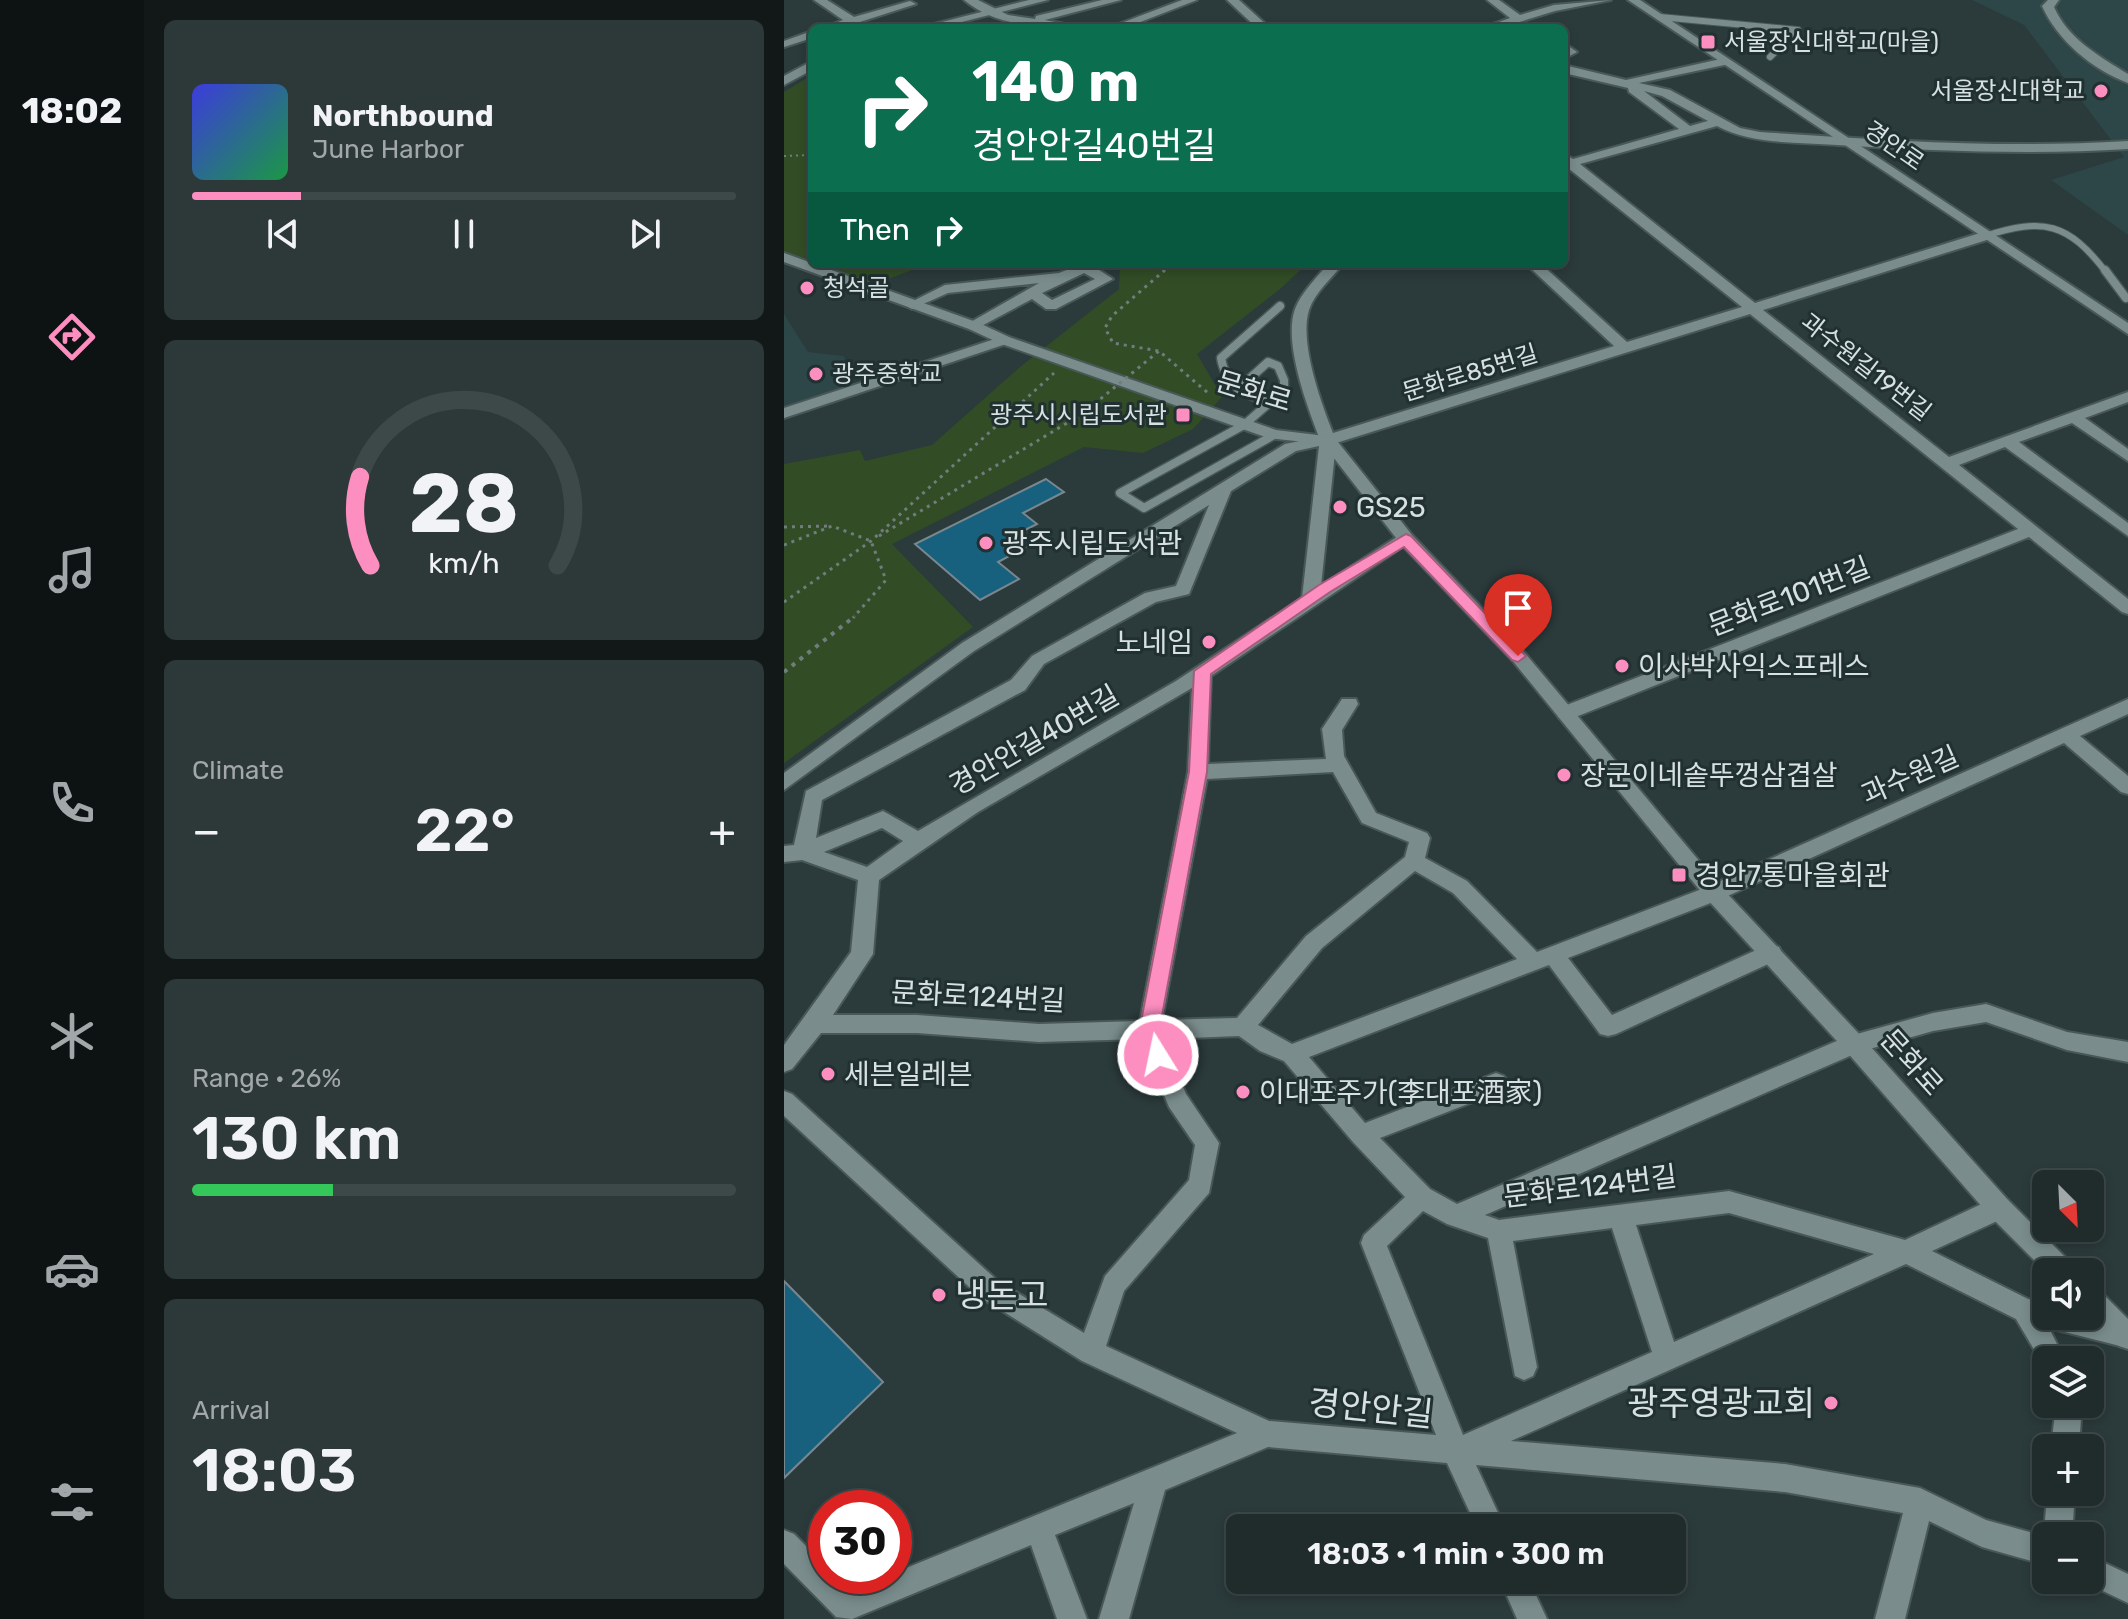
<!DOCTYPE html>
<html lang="en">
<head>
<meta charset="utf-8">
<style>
  :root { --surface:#202c2c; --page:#2d3838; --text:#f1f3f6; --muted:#a2a7a9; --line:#3d4848; --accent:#fd8ec0 }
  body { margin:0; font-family:Rubik,"Noto Sans KR",sans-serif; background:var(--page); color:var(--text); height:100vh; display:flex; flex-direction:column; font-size:30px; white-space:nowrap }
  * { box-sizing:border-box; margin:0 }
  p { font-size:26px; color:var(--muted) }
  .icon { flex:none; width:44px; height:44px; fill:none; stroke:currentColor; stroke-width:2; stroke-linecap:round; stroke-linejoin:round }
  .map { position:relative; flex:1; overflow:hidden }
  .panel { display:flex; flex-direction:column; gap:20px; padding:20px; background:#121818; width:640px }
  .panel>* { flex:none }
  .banner { position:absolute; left:24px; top:24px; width:760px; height:244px; border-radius:12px; box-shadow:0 4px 12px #0003,0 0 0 2px var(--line); background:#0b6e4f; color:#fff; overflow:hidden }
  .needle { width:52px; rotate:156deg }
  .controls { position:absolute; left:1248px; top:1170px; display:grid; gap:16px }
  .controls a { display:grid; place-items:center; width:72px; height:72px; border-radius:12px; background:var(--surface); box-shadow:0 4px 12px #0003,0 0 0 2px var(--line); font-size:40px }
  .speed { position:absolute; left:24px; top:1490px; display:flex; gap:16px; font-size:40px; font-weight:700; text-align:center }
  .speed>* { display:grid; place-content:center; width:104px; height:104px; border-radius:50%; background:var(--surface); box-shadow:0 4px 12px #0003,0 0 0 2px var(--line); line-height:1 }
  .speed .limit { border:12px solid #d22; background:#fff; color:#111 }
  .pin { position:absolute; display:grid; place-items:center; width:68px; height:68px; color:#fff; margin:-82px -34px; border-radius:50% 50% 50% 0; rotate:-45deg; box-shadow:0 0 8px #0007 }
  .pin .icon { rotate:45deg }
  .me { position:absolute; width:88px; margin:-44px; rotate:350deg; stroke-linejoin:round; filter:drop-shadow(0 0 6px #0008) }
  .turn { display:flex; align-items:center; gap:28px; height:168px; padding:0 32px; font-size:36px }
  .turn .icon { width:104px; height:104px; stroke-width:2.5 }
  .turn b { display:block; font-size:56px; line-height:68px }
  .then { display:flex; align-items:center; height:76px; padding:0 32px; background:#0003; gap:16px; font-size:30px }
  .big { font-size:60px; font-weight:600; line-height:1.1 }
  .panel .tile { flex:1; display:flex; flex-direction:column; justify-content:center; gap:12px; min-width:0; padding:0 28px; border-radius:12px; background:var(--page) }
  .panel .dial { align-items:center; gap:0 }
  .dial svg { height:208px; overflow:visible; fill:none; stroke:var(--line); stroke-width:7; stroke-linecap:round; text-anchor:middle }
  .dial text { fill:var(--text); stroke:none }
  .song { display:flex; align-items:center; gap:24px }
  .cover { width:96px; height:96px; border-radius:12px; background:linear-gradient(135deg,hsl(240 70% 55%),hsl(140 70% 35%)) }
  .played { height:8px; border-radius:4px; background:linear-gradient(90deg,var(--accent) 20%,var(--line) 20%) }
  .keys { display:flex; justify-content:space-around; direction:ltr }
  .heat { display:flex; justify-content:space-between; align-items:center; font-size:44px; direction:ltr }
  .charge { height:12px; border-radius:6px; background:linear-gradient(90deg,#34c759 26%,var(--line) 0) }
  .trip { position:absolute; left:442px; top:1514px; width:460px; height:80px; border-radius:12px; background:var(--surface); box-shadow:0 4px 12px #0003,0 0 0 2px var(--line); font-weight:600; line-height:80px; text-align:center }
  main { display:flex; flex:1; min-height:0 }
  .tab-bar { display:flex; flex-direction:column; width:144px; justify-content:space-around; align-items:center; background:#0d1212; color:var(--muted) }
  .tab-bar .icon { width:56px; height:56px }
  .tab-bar .selected { color:var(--accent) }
  .tab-bar b { font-size:36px; color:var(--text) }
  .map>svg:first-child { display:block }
</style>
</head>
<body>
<main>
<nav class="tab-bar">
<b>18:02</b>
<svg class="icon selected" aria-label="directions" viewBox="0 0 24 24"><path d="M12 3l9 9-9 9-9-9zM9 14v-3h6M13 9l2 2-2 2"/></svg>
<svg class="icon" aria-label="music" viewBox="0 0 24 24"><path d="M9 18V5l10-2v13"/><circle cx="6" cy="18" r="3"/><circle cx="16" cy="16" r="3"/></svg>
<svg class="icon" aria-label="phone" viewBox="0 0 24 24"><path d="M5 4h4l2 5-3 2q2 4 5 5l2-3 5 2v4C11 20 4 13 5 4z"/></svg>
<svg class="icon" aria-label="climate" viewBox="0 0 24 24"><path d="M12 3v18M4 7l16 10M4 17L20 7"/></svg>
<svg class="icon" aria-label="car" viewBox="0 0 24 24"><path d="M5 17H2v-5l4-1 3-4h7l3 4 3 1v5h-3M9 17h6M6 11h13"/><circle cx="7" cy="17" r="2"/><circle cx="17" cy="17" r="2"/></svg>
<svg class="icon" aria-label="filters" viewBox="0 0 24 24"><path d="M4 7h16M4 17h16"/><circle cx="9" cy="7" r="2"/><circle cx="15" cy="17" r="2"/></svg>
</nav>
<section class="panel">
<div class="tile">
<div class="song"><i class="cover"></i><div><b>Northbound</b><p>June Harbor</p></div></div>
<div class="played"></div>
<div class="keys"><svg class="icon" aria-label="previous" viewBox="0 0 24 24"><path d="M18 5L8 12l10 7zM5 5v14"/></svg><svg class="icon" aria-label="pause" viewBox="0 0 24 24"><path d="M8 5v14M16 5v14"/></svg><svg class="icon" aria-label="next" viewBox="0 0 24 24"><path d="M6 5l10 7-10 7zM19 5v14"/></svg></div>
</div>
<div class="tile dial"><svg viewBox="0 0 100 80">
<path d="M14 69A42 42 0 1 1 86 69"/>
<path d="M14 69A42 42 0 0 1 10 35" stroke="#fd8ec0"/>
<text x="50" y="56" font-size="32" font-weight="700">28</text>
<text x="50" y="72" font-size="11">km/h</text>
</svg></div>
<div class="tile"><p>Climate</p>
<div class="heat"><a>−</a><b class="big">22°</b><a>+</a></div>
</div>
<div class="tile"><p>Range · 26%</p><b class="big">130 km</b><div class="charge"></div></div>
<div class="tile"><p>Arrival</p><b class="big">18:03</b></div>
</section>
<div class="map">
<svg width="1344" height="1619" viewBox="0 0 1344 1619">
  <rect width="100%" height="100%" fill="#2b3a3b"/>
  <path fill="#2d4647" d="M1188 0H1344V235L1267 180 1340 157 1240 25Z
    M0 314 24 352 60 356 70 391 0 412Z"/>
  <path fill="#324d26" d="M28 75V264L0 253V92Z
    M29 264H144L88 285Z
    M336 264H523L496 289 413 354 438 397 409 429 359 453 300 447 108 544 189 627 0 763V464L76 450 81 461 148 445 236 367 335 289Z"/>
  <path fill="#17617e" stroke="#79878f" stroke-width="2" d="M262 479 280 492 239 513 253 524 235 533 248 544 214 562 235 579 196 600 131 544Z
    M0 1281 99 1382 0 1478Z"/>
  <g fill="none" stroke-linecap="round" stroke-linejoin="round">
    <g stroke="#495757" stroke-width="8">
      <path id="service-far1" d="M876 17 1014 30 986 57
        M1201 236C1260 217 1284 223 1322 272"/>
    </g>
    <g stroke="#495757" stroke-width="11">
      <path id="service" d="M1321 270 1342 298
        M454 389 484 362 494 366 500 380V390L460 425 336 493 360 508 490 435
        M485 403C462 395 441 384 437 358L496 306"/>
    </g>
    <g stroke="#495757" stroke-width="4">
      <path id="minor" d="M30 0H43L70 17 126 1 132 4 57 28H39L59 20Z
        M180 0H194L224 15 251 19 252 16 318 0H337L261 20 300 28C259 28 212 27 180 0Z
        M398 0H413L341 28H324Z
        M443 0H455L486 28H473Z
        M703 0H715L736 15 770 5 827 0 771 11 716 28H698L726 18Z
        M1264 0H1275L1270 7C1284 39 1315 56 1344 74V83C1309 70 1273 40 1258 6Z
        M28 31V38L0 47V41Z
        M780 43 793 52 780 59Z
        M941 58 947 62 945 64 855 83 886 90 956 128 976 132C1098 140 1221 149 1344 141V149C1248 155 1150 151 1054 145 1014 142 969 145 933 126L796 164 971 303 1196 233H1206V239L979 310 1165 457 1344 392V402L1301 418 1344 449V461L1288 423 1235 442 1344 523V536L1221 447 1175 465 1344 599V614L1338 612 1245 537 789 718H775L773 713 775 708 1234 529 966 314 552 443 537 586 616 535 622 534 630 539 427 676 424 764 542 759 538 729 558 699H572L574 704 558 730 560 756 592 813 643 833 646 838 641 858 683 881 753 952 923 887 1344 699V714L1296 736 1344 776V794L1337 792 1280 743 937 899 784 958 828 1015 979 947 987 944 995 947 998 953 995 959 832 1034 824 1036 816 1034 765 965 525 1057 581 1123 712 1073 720 1076 724 1083 720 1090 596 1138 646 1189 673 1204 1062 1037 1149 1013 1202 1004 1283 1032 1344 1042V1062L1283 1050 1202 1022 1149 1031 1075 1052 701 1215 715 1220 945 1191 1121 1240 1206 1200 1215 1197 1224 1200 1227 1208 1224 1216 1148 1251 1244 1299 1262 1303V1316L1306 1314 1344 1324V1348L1265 1328 1281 1360H1262V1370L1232 1319 1122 1264 727 1441 1001 1464 1136 1488 1202 1520 1260 1536 1263 1492H1291L1288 1536H1262V1565L1198 1547 1145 1521 1121 1619H1091L1119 1513 1001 1492 692 1465 721 1528H693L663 1463 484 1447 381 1490 345 1619H315L350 1503 271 1535 303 1619H273L247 1545 68 1619 52 1617 0 1564V1530L10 1534 42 1566V1576H52L66 1591 110 1576V1573L453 1433 298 1361 196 1297 0 1116V1091L8 1094 214 1281 300 1333 321 1276 405 1180 411 1145 385 1107 357 1039 255 1042 133 1033H37L8 1069 0 1072V1045L67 952 74 880 18 860 0 862V846L10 845 22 791 227 680 248 656 361 593 392 586 425 505 190 651 0 790V773L178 643 501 444 535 437C523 406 499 342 511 309 517 293 533 277 544 264H559C548 278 531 292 525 310 515 342 537 403 549 433L830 346 742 264H757L843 342 958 307 784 168 780 169V154L789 159 895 129 845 92 844 88 780 73V65L842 80ZM860 91 878 96 924 121 906 126ZM535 446 518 598 392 681 134 831 99 811 32 838 38 800 241 690 260 664 372 602 405 594 447 491 512 451ZM408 688 404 772 356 1021 255 1024 133 1015H49L89 954 95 880 194 812ZM549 772 578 823 625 842 621 857 522 936 453 1018 378 1020 423 779ZM98 828 119 841 83 867 40 852ZM631 871 669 893 733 959 508 1044 474 1025 538 948ZM455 1036 476 1051 500 1061 569 1142 621 1197 580 1235 577 1243 652 1435 485 1421 322 1346 340 1291 425 1193 435 1143 402 1094 379 1039ZM639 1211 663 1224 704 1238 731 1376 740 1380 749 1376 753 1367 729 1241 828 1228 868 1352 679 1435 603 1246ZM945 1213 1090 1254 890 1342 852 1225Z
        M298 264H318L312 268 329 279 272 309H262L248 299 190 330 185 329V323L255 283 164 293 128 309 121 305 161 285 275 273ZM300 273 311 279 268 300 258 293Z
        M220 336 225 337V343L0 418V408Z
        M1272 1404H1298L1295 1448H1267Z
        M1306 1556 1344 1574V1603L1296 1580H1306Z
        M716 1580H745L763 1619H733Z"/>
    </g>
    <g stroke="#495757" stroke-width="4">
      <path id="tertiary" d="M245 0H264L154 28H134Z
        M844 0H856L1344 323V334Z
        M28 61V70L0 85V76Z
        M0 253 195 323 225 337 492 430 550 437 628 535 740 652 937 887 1078 1037 1224 1200 1288 1264 1292 1272H1262L1206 1216 1062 1051 923 899 728 660 616 543 539 444 484 438 215 343 185 329 0 262Z
        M1306 1287 1315 1290 1344 1319V1349L1335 1346 1305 1316Z"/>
    </g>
    <path stroke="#707d7e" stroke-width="2" stroke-dasharray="2 4" stroke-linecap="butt" d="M0 156 28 155
      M379 272 388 264"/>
    <path stroke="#707d7e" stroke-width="3" stroke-dasharray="3 5" stroke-linecap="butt" d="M381 270 328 316 321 328 329 343 375 351 424 393
      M0 527 46 526
      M95 536 298 414
      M0 545 48 526 87 541 102 580 69 618
      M0 602 87 541 270 373"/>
    <path stroke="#707d7e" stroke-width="4" stroke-dasharray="4 6" stroke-linecap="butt" d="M0 672 71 616"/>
    <use href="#service-far1" stroke="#7a8c8c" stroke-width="6"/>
    <use href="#service" stroke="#7a8c8c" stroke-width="8"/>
    <use href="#minor" fill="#7a8c8c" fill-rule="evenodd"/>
    <use href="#tertiary" fill="#7a8c8c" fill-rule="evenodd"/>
    <path stroke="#707d7e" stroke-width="3" stroke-dasharray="3 5" stroke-linecap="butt" d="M298 414 375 351"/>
  </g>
  <path fill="#fd8ec0" stroke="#a45c7d" stroke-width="2" d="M622 534 627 536 742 656 734 662 728 660 620 547 546 592 427 674 423 772 375 1032 385 1055 382 1061 374 1064 367 1061 355 1032 405 772 410 671 535 585Z"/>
  <g fill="#fd8ec0" stroke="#213031" stroke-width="3">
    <rect x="916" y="34" width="16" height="16" rx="4"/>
    <circle cx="1317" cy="91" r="8"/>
    <circle cx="23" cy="288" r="8"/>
    <circle cx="32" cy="374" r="8"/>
    <rect x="391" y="407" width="16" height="16" rx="4"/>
    <circle cx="556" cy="507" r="8"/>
    <circle cx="202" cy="543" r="8"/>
    <circle cx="425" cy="642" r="8"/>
    <circle cx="838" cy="666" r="8"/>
    <circle cx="780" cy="775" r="8"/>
    <rect x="887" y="867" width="16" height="16" rx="4"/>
    <circle cx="44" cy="1074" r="8"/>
    <circle cx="459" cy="1092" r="8"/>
    <circle cx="155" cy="1295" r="8"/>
    <circle cx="1047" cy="1403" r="8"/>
  </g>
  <g text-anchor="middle" stroke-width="6" stroke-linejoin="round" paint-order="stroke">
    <g font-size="24" fill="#d7e1e1" stroke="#213031" text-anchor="start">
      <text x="940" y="50">서울장신대학교(마을)</text>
      <text x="1301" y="99" text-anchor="end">서울장신대학교</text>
      <text x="39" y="296">청석골</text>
      <text x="48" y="382">광주중학교</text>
      <text x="383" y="423" text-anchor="end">광주시시립도서관</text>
    </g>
    <g font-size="24" fill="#d7e1e1" stroke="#213031">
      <text transform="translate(1110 146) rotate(35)" y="8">경안로</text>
      <text transform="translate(1082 367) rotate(38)" y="8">과수원길19번길</text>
      <text transform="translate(686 373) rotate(-17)" y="8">문화로85번길</text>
    </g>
    <g font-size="28" fill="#d7e1e1" stroke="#213031">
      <text transform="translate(470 391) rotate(17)" y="10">문화로</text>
      <text transform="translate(1005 596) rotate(-21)" y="10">문화로101번길</text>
      <text transform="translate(250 740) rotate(-30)" y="10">경안안길40번길</text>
      <text transform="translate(1126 775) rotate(-24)" y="10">과수원길</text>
      <text transform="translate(194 996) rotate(3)" y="10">문화로124번길</text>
      <text transform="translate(1128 1062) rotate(48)" y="10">문화로</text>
      <text transform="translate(806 1186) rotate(-7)" y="10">문화로124번길</text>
    </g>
    <g font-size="28" fill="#d7e1e1" stroke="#213031" text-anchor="start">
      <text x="572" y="517">GS25</text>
      <text x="218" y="553">광주시립도서관</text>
      <text x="409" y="652" text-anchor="end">노네임</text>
      <text x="854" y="676">이사박사익스프레스</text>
      <text x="796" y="785">장군이네솥뚜껑삼겹살</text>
      <text x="911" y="885">경안7통마을회관</text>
      <text x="60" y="1084">세븐일레븐</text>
      <text x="475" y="1102">이대포주가(李대포酒家)</text>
    </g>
    <g font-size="34" fill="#d7e1e1" stroke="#213031" text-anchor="start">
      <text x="171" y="1307">냉돈고</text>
      <text x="1031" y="1415" text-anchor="end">광주영광교회</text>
    </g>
    <g font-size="34" fill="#d7e1e1" stroke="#213031">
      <text transform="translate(587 1408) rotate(6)" y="12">경안안길</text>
    </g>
  </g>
</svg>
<div class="controls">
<a><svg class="needle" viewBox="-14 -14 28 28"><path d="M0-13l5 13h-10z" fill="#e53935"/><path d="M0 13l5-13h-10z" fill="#a2a7a9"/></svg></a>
<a><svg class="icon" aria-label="sound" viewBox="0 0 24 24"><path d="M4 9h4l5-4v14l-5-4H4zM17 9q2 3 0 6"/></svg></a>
<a><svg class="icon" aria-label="layers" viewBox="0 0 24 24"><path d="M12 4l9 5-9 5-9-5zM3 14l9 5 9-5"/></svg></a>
<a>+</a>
<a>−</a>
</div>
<div class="speed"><div class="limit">30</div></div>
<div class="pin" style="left:734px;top:656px;background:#d93025"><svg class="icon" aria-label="arrive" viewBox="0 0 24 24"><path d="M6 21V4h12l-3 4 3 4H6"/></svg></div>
<svg class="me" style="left:374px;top:1055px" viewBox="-20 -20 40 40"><circle r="17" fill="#fd8ec0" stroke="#fff" stroke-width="3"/><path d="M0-11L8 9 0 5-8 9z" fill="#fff"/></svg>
<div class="trip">18:03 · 1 min · 300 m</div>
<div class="banner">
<div class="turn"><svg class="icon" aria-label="right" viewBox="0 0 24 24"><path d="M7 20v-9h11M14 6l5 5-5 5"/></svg><div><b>140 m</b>경안안길40번길</div></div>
<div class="then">Then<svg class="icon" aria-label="right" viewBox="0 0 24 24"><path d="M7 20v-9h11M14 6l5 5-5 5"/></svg></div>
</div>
</div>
</main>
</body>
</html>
